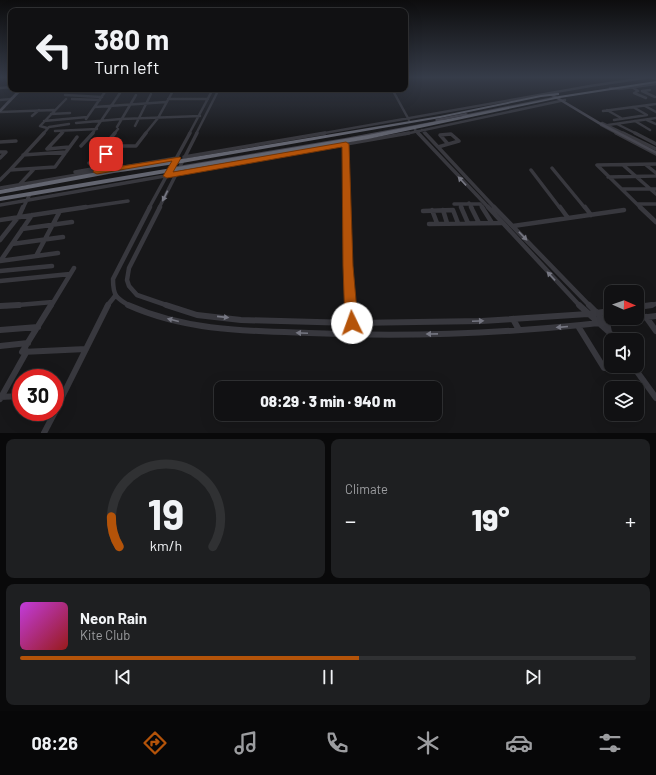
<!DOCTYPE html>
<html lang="en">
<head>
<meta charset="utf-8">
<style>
  :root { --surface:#111113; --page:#1e1f21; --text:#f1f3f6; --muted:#9c9da0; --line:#303133; --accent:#b45309 }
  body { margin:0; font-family:Barlow,sans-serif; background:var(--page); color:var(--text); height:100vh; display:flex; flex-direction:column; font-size:15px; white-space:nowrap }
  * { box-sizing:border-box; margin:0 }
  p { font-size:13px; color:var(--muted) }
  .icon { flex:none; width:22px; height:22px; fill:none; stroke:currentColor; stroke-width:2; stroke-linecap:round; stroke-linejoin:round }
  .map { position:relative; height:433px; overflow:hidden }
  .drawer { display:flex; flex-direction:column; gap:6px; padding:6px; background:#09090a; flex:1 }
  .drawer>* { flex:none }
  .hud { position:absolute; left:8px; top:8px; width:400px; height:84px; border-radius:8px; box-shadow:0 4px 16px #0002,0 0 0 1px var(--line); background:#111113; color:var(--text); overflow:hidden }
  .needle { width:26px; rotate:92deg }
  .buttons { position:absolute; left:604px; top:285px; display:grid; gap:8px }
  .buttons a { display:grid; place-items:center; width:40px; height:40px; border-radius:8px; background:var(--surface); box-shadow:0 4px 16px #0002,0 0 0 1px var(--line); font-size:20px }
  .speed { position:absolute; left:12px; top:369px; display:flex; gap:8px; font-size:20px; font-weight:700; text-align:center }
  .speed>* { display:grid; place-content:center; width:52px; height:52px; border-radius:50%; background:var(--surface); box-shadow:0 4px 16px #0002,0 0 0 1px var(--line); line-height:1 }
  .speed .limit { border:6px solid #d22; background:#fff; color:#111 }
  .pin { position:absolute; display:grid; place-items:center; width:34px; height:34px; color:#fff; margin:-17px; border-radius:8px; box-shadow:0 2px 6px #0006 }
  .me { position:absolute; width:44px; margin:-22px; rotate:357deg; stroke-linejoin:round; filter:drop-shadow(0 0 3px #0008) }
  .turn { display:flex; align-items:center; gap:14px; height:84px; padding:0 20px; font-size:18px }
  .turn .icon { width:52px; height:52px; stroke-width:2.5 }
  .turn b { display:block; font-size:28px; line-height:34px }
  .big { font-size:30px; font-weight:800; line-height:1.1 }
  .drawer .card { flex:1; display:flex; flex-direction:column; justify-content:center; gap:6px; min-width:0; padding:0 14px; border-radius:8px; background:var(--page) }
  .drawer .dial { align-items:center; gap:0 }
  .dial svg { height:104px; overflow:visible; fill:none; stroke:var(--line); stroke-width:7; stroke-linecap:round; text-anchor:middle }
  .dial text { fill:var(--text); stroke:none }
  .song { display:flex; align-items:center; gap:12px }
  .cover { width:48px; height:48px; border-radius:6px; background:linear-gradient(135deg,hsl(290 70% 55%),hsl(0 70% 35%)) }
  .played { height:4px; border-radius:2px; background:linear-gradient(90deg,var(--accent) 55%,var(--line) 55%) }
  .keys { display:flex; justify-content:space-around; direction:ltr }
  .heat { display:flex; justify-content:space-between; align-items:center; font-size:22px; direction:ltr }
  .drawer .tiles { flex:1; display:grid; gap:6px; grid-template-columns:1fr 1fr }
  .card:last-child { grid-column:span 2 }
  .trip { position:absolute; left:214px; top:381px; width:228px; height:40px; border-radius:8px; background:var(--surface); box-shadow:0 4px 16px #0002,0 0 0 1px var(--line); font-weight:800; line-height:40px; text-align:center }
  .dock { display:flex; height:64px; justify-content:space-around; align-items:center; background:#070708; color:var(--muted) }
  .dock .icon { width:28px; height:28px }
  .dock .on { color:var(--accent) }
  .dock b { font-size:18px; color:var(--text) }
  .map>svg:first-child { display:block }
</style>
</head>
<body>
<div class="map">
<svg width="656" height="433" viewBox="0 0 656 433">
  <rect width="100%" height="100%" fill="#171719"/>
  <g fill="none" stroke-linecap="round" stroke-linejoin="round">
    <path stroke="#38383e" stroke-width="2.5" d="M632 87 638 91 634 93 646 98
      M0 88 11 87
      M610 88 619 89 656 84
      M392 89 409 120
      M650 90 642 91 655 97
      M65 95 102 97
      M72 99 100 100
      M168 99H208
      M0 100 11 99
      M645 106 656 112
      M95 107 166 102
      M607 110 621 118
      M603 111 656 104
      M0 112 54 110
      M51 114 70 113
      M32 116 39 110
      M86 119 107 89
      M614 120 647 115 633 107
      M647 120 656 124
      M44 121 87 117
      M635 121 650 130
      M76 123 121 119 200 116
      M602 123 625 134
      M617 124 637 134
      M601 125 618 134
      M608 125 656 118
      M135 126 151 94
      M117 127 136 95
      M47 128 40 126 66 99
      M415 130 419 134
      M422 130 426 134
      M55 131 97 129
      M43 134 49 127 69 124
      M61 134 64 131
      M92 134 120 93
      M114 134 118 129
      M145 134 158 118 174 89
      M189 134 213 89
      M196 134 219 89
      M319 134 590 86 651 77
      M405 134 565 100"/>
    <path stroke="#38383e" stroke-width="3.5" d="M44 133 10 170 55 167 77 137
      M62 133 47 149 69 147
      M115 133 104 146H136L146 133
      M418 133 489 208
      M425 133 495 208
      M616 133 656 154
      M623 133 656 149
      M635 133 656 144
      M0 142 16 141
      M346 144 347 208
      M81 146 93 133
      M438 147 459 141 451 134 440 135 448 144
      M0 152H6L0 158
      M23 155 66 152
      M184 157 325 133
      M89 163 121 159
      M101 163 112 147
      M623 165 656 194
      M646 165 656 173
      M552 168 585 208
      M531 170 560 208
      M75 172 115 165
      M608 177 656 176
      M0 180 10 170
      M20 184 34 169
      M0 188 177 158
      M622 189H656
      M469 203 472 208
      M454 204H480L483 208
      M460 204 462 208
      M637 204H656
      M0 205 409 133
      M23 208 30 194
      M80 208 128 201
      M149 208 190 133
      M159 208 197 133
      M641 208 597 165 656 164"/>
    <path stroke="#38383e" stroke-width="4.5" d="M160 207 129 268 127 280 129 286 137 295 169 306
      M347 207 350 306
      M461 207 468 223
      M471 207 479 223
      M482 207 492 223
      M488 207 580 306
      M494 207 590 306
      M560 207 568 218
      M585 207 591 215
      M640 207 656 222
      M432 210 437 223
      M443 210 447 223
      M423 211 453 210 458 223
      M0 220 86 207
      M429 224 501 223
      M513 226 624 210
      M22 229 72 222
      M0 240 19 216 23 207
      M12 244 63 237
      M36 256 60 211
      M1 260 32 215
      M0 261 58 253
      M0 271 52 266
      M0 281 70 274
      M6 306 53 302
      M51 306 74 268
      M107 306 115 296
      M130 306C116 298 113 296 113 279L150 207
      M646 306 656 304"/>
    <path stroke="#38383e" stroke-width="6" d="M51 305 22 352 86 349
      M128 305C186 331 247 331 309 333 425 338 541 332 656 316
      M166 305 197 315 241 320 352 323 482 321 588 314 611 311
      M350 305 352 335
      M579 305 609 332 615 340
      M589 305 607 323 609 332
      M0 306 19 305
      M637 307 652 305
      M646 317 656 331
      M513 319 519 330
      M578 326 604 368 626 366
      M0 330 38 327
      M0 346 28 343
      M633 366 656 398
      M55 396 63 395
      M0 397 21 396
      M0 399 27 351
      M55 411 108 305
      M44 433 55 412"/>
    <path fill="#46464f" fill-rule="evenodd" d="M650 77 656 78V80L650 78Z
      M19 89H23L1 112H0V109Z
      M551 94H553L600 122 656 151V154L598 124 555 98 464 117 462 116 443 120 444 121 442 122 345 140 172 169 170 168 172 167 345 138 436 121 435 120 436 119 466 113 468 114 553 97 551 96Z"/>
    <path fill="#636570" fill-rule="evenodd" d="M656 81V83L560 98 368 139 0 201V197L368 135 548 99 559 96Z
      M557 93H559V95L541 97 440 118 182 163 114 173 0 194V190L114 169 182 159 440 116 541 95Z"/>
  </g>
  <defs><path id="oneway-solid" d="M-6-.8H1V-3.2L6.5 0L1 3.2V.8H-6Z"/></defs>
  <g fill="#767782">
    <use href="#oneway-solid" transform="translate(462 181) rotate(-133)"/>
    <use href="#oneway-solid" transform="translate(165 196) rotate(116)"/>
    <use href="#oneway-solid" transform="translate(523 236) rotate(46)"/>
    <use href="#oneway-solid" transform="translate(551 276) rotate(-133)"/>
    <use href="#oneway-solid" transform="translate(223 317) rotate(6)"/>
    <use href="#oneway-solid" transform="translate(173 320) rotate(-166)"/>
    <use href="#oneway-solid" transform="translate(478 321) rotate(-2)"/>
    <use href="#oneway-solid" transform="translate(562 327) rotate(175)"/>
    <use href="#oneway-solid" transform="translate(302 333) rotate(-178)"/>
    <use href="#oneway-solid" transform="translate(432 334) rotate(179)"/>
  </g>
  <linearGradient id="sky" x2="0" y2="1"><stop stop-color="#0d0d0e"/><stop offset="0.56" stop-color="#363c49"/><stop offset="1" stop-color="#363c49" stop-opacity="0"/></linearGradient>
  <rect width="656" height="138" fill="url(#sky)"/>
  <path fill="#b45309" stroke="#753606" d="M346 142 349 144 353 266 358 323 356 327 352 329 347 327 345 323 343 266 342 147 167 178 163 176 172 161 97 174 93 172 103 154 106 152 110 154 103 169 180 157 181 158 173 172Z"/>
</svg>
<div class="buttons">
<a><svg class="needle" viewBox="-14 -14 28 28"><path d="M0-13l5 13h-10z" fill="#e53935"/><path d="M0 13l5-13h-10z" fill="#9c9da0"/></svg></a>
<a><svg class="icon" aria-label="sound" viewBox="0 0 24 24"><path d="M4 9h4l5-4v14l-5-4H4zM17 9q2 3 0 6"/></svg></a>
<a><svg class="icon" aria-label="layers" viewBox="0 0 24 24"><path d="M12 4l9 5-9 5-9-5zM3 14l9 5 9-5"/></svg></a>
</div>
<div class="speed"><div class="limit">30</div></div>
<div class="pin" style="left:106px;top:154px;background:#d93025"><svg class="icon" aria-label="arrive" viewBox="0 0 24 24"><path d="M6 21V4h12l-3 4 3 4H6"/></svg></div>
<svg class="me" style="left:352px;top:323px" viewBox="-20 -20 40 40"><circle r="19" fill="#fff"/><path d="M0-13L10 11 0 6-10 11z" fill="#b45309"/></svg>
<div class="trip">08:29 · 3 min · 940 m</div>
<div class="hud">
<div class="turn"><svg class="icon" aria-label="left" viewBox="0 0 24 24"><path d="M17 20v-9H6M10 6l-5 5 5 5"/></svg><div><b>380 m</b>Turn left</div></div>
</div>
</div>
<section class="drawer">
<div class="tiles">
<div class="card dial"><svg viewBox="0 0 100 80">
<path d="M14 69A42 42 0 1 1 86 69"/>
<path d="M14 69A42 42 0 0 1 8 46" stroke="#b45309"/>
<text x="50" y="56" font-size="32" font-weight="700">19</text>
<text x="50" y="72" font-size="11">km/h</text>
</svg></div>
<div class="card"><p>Climate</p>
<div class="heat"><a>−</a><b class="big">19°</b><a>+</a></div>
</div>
<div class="card">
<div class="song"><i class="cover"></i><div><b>Neon Rain</b><p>Kite Club</p></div></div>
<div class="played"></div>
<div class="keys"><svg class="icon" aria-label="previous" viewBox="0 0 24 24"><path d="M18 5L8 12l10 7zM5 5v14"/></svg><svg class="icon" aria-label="pause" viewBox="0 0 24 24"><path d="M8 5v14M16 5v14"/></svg><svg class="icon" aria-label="next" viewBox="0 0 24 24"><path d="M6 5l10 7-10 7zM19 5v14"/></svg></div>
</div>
</div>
</section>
<nav class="dock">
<b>08:26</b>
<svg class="icon on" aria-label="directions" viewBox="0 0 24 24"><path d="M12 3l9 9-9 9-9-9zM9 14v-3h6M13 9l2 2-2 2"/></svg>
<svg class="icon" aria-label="music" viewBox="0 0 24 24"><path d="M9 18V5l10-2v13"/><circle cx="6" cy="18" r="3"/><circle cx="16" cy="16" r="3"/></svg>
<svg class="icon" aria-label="phone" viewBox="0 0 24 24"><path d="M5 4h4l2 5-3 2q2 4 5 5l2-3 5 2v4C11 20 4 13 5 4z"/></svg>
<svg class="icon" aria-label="climate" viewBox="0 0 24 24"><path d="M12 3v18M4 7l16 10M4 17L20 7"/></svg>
<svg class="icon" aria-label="car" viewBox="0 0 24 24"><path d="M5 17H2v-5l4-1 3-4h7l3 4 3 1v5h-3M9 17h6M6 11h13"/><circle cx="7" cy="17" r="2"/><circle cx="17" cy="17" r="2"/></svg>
<svg class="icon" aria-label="filters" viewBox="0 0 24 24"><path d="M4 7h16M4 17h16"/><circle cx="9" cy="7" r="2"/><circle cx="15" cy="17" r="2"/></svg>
</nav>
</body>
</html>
